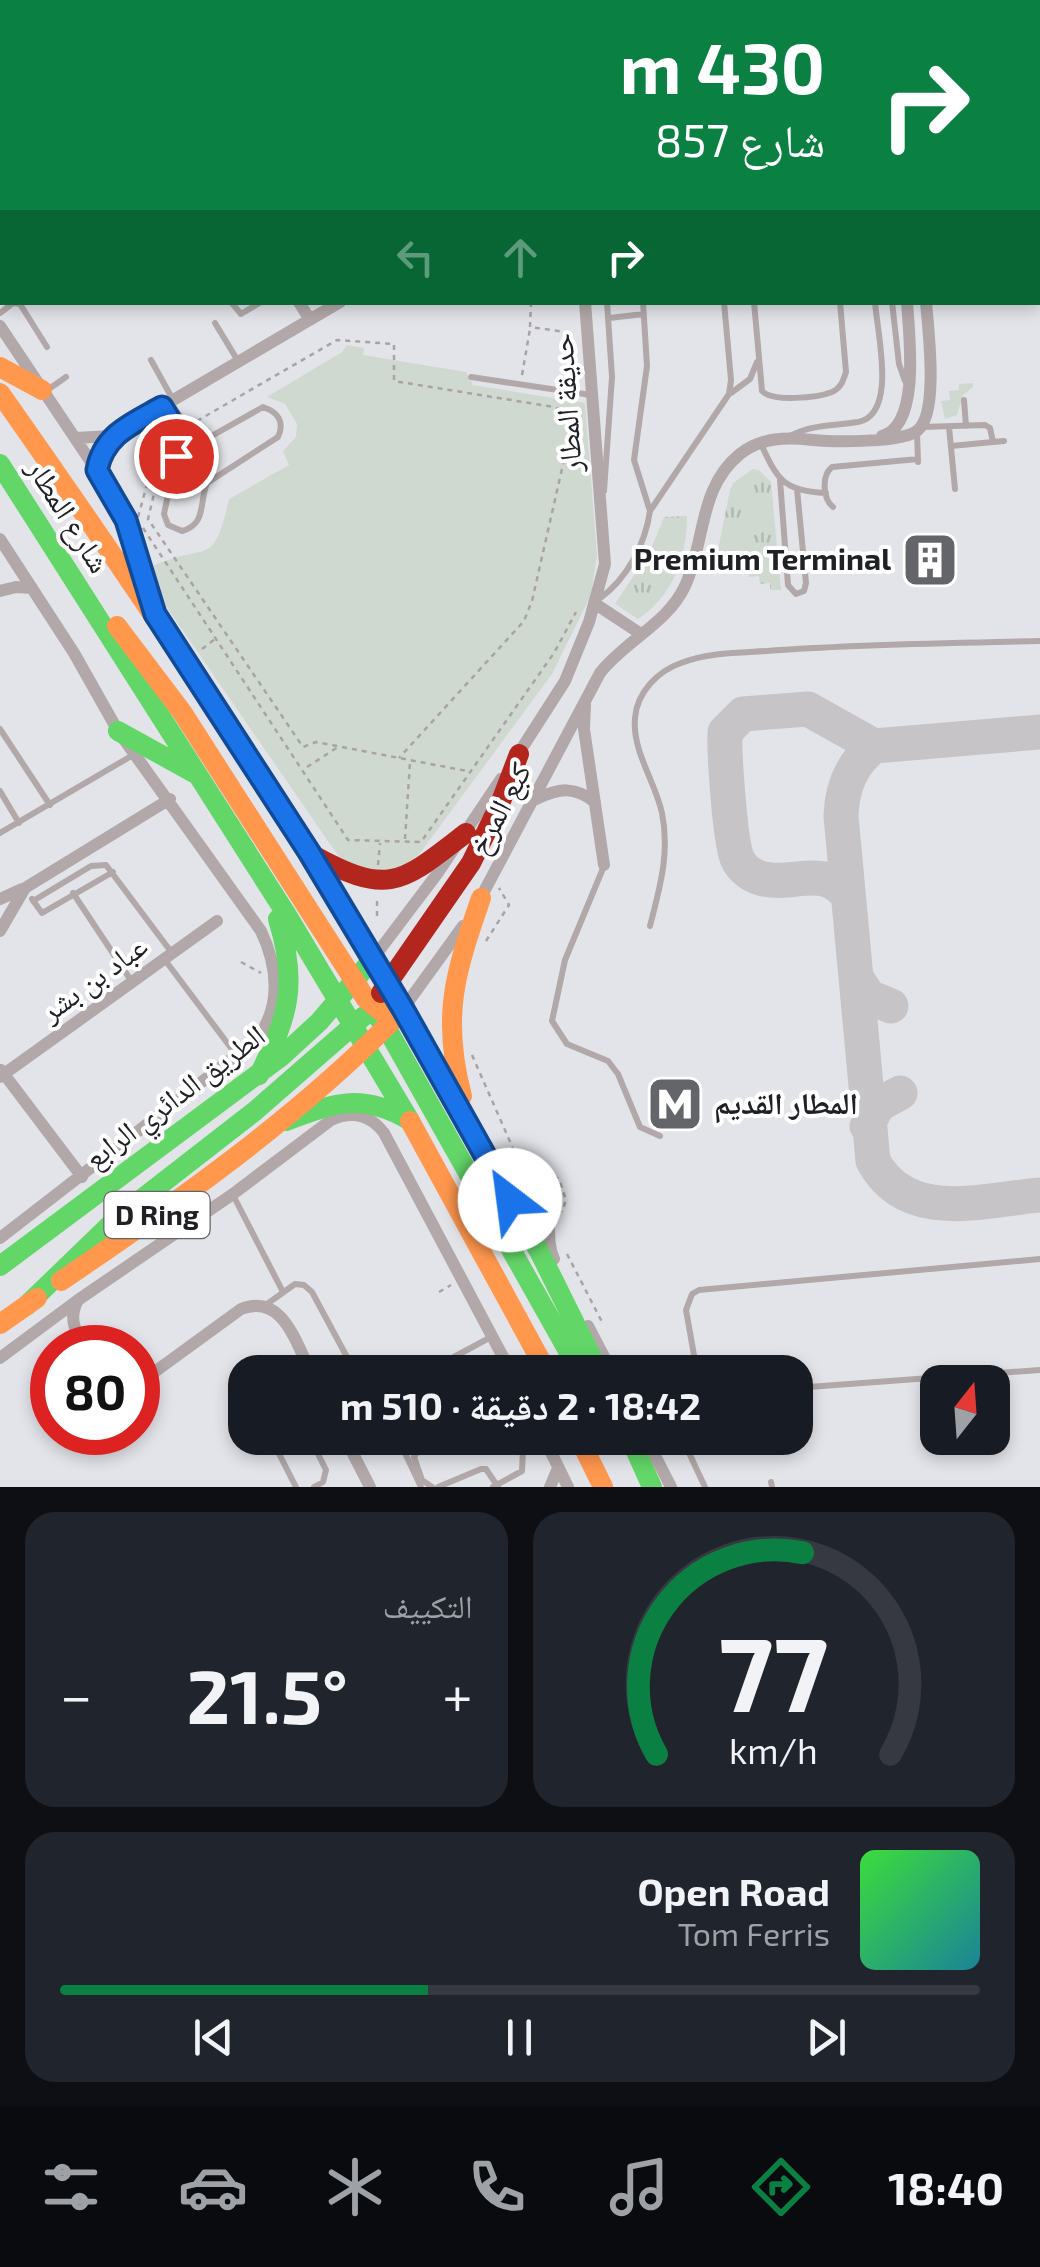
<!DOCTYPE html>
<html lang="ar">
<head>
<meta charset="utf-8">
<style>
  :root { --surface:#171b24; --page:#20242c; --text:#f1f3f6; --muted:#9ea1a6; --line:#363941; --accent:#0b8043 }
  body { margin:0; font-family:"Exo 2","Noto Naskh Arabic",sans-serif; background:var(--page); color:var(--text); direction:rtl; height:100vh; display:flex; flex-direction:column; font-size:38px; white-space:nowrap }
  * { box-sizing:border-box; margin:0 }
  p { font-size:32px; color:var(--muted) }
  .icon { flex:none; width:55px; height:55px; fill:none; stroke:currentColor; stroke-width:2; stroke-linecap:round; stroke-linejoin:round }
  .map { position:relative; height:1487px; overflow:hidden; direction:ltr }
  .details { display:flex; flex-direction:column; gap:25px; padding:25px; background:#0d0f14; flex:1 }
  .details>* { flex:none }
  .top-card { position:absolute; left:0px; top:0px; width:1040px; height:305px; box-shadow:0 5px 15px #0003; direction:rtl; background:#0b8043; color:#fff; overflow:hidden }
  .needle { width:65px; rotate:17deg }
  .controls { position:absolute; left:920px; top:1365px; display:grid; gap:20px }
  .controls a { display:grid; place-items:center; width:90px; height:90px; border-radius:20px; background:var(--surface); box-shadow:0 5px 15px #0003; font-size:50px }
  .speed { position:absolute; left:30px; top:1325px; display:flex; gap:20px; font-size:50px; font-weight:700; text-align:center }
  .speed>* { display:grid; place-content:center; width:130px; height:130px; border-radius:50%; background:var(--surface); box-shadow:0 5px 15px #0003; line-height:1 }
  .speed .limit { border:15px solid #d22; background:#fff; color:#111 }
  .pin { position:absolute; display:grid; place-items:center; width:85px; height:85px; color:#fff; margin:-42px; border:5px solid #fff; border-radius:50%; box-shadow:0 2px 10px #0007 }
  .me { position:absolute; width:110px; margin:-55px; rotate:330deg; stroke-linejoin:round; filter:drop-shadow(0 0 8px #0008) }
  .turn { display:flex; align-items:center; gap:35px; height:210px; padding:0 50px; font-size:45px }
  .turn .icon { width:130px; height:130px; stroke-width:2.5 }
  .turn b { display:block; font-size:70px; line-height:85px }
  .lanes { display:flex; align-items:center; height:95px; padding:0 50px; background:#0003; justify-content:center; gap:50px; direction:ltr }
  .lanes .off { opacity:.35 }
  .big { font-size:75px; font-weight:700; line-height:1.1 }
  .details .widget { flex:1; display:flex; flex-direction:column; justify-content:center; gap:15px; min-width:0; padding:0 35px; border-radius:30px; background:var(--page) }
  .details .dial { align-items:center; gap:0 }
  .dial svg { height:260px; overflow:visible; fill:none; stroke:var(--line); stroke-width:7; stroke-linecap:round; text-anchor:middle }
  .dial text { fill:var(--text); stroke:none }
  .song { display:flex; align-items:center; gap:30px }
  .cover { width:120px; height:120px; border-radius:15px; background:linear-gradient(135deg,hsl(120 70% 55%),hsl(190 70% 35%)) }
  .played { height:10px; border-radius:5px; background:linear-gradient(90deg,var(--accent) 40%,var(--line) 40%) }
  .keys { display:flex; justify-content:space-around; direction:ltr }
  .heat { display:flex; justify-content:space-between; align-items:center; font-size:55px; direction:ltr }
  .details .tiles { flex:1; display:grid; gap:25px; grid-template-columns:1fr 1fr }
  .widget:last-child { grid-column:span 2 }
  .trip { position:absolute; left:228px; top:1355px; width:585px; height:100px; border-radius:30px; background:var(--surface); box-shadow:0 5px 15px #0003; font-weight:700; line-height:100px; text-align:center; direction:rtl }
  .tabs { display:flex; height:160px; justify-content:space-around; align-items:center; background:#090b0e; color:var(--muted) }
  .tabs .icon { width:70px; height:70px }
  .tabs .selected { color:var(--accent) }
  .tabs b { font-size:45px; color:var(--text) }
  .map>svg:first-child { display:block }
</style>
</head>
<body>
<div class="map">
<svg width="1040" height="1487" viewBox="0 0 1040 1487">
  <defs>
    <pattern id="grass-tufts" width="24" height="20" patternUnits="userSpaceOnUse" patternTransform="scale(2.5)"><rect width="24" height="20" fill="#cfd9d0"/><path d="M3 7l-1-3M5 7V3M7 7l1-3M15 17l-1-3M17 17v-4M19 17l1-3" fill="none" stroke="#b1bab2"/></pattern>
  </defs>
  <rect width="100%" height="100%" fill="#e3e4ea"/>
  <path fill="url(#grass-tufts)" d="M973 383V387L963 395 957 415 945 419 941 401 950 400 949 391 959 390V384Z
    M753 469 759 470 771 482 781 590H770V583L760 584 759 576 749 577 748 569H739L738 562H730L729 554 717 555 730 490 733 483Z
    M687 516C687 557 673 596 638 619L615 604 650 551 664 517Z"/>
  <path fill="#cfd9d0" d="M347 345 364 348 363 355 466 372 473 385 585 403 597 555 591 595 552 674 407 871 375 877 339 857 159 596 153 566C207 541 213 571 229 499L289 465 283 451 296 437 297 424 285 404 267 397 342 352Z"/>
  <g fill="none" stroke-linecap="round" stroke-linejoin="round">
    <path stroke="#c6c4c7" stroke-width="35" d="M1040 732 874 746C851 764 842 787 841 816L873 1161C907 1224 982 1200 1040 1195
      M848 896C823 862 793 888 760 878 751 875 741 868 737 858 730 841 724 753 725 732L743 714 808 709 874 746
      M856 978 869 997 891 1006
      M867 1126 878 1105 900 1093"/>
    <path stroke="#aaa3a5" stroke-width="2.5" stroke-dasharray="5 5" stroke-linecap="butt" d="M0 292 2 290
      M531 302 530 327 573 333
      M522 375 530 329
      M197 421 337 340 394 344V381L554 407 568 414 571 429 532 601 524 621 399 758
      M174 442 165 448 148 519 303 747 316 742 467 771
      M138 517 158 445 169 438
      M143 528 348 840 421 842 554 653 576 612
      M202 649 215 639
      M307 767 338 747
      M405 839 410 762
      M378 865 380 843
      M377 916V898
      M486 941 509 905 499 888
      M241 962 261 973
      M472 1055 519 1162
      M536 1167 559 1179 566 1200 562 1212
      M567 1254 602 1322
      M439 1292 451 1285"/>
    <path stroke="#b2a8a9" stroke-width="6" d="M615 0 616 2
      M697 0V2
      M773 0 774 2
      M806 0V2
      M526 2 527 0
      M0 261 2 264
      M231 302 241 314 261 302
      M643 302 647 366 634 460 650 511
      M754 302 762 391C773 402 817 398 832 392 841 388 843 381 846 372L840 302
      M892 302 899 364 905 381
      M0 313 13 303 20 304 47 347
      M609 318 644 314
      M215 323 238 361
      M151 360 172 398
      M471 377 591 395
      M46 391 66 377
      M731 393 750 379 757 362
      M964 400 966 426
      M170 402 198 441
      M263 407C278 412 285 422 278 437L207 483C199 502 207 524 182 531L168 525 164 514 176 456Z
      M162 408 187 448
      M922 427 985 425 990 428 993 442
      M949 427 955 489
      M917 432 918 462
      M790 436C813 424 833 426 858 422 898 414 877 333 875 302
      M761 444C778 481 783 490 826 493
      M951 446 1004 441
      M780 480 788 585 796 594 804 591 806 583 797 489
      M604 491 612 377 607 302
      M833 507C823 499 821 476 832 467L918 459
      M599 599C627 579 645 545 650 511L729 394 731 380 724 302
      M0 729 50 805
      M0 791 19 823
      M0 833 133 755
      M604 866 565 960 552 1021 567 1044 608 1061 618 1074 640 1127 660 1136
      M73 893 132 982
      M32 899 42 913 113 872
      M33 901 91 866 106 865 172 953
      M650 926C660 887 670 853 662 813 655 781 632 751 635 718 637 692 658 671 681 663 712 651 747 653 780 650 866 644 953 643 1040 641
      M165 960 231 1048
      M233 1195 283 1292
      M267 1304 295 1284 304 1285 312 1292 355 1372
      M426 1372 491 1337
      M697 1372 686 1310 692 1294 699 1290 1040 1259
      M795 1388 1040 1370
      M271 1438 296 1487
      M310 1438 326 1470 323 1482 314 1487
      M408 1438 404 1451 421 1487
      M682 1438 705 1487
      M278 1452 306 1438
      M771 1482 772 1487
      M432 1487 422 1480 414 1457 418 1451 439 1438
      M438 1487 481 1469H486L498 1487
      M493 1487 522 1471 523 1450 516 1438"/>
    <path stroke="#b2a8a9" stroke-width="12" d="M560 0V2
      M585 0V2
      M824 0V2
      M841 0V2
      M88 2 90 0
      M145 2 147 0
      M0 75 2 73
      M299 302 310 320
      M0 326 97 471 126 520 149 593
      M882 436C921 425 909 335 907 302
      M75 438 112 436 340 302
      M97 471 99 458 112 436
      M0 539 74 653 118 731 261 931C278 967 282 1007 256 1040L0 1238
      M0 591 16 587 32 588
      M594 603 641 634
      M585 704 584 729 604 865
      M515 759 565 681 589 622 605 564 585 302
      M536 799C560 788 574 786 595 802
      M0 899 22 889
      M479 901 600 673C625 641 668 623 685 586 706 541 698 488 740 454 762 437 787 437 813 440 833 442 904 443 918 430 939 412 928 329 926 302
      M0 931 25 888 170 799
      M372 960 437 874 501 779
      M403 1009 463 926
      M1 1070 82 1177
      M0 1077 217 921
      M495 1174C507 1173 517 1173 528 1178 562 1194 541 1231 554 1259
      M78 1300C68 1319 75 1330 85 1348
      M588 1326 612 1372
      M0 1358 78 1300 233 1194 331 1120C351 1111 370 1114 384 1133L511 1372
      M138 1384 241 1309C283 1293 295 1342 311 1372
      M345 1438 370 1487
      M646 1438 671 1487
      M545 1440 568 1487
      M550 1487 558 1468"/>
    <path stroke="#63d668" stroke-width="20" d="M0 464 285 912 410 1121
      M118 731 194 773
      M375 962 540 1253 599 1372
      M370 1008 386 1027 580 1372
      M259 1075C289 1015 298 984 278 919
      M286 1121C335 1103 361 1092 409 1120
      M0 1266 282 1056 319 1022 372 960
      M26 1306 116 1219 255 1111 364 1016
      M630 1438 652 1487"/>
    <path stroke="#ff974d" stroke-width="20" d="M0 367 42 390
      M0 393C131 579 258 767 375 962
      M117 626 182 712 366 999 382 1012 403 1009
      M462 1096C441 1016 455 973 481 898
      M410 1121 547 1372
      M61 1281C179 1201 294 1120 395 1018
      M0 1324 37 1298
      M579 1438 603 1487
      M548 1445 549 1438"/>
    <path stroke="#b3261e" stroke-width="20" d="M311 854C389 897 400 884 466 833
      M381 993 471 863 500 804 519 754"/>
  </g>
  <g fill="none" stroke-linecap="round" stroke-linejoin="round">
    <g stroke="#114b97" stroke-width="25">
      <path id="route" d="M176 456 187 448 162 407C132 424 104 434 97 470L126 520 155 614 309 852 403 1009 510 1200"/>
    </g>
    <use href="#route" stroke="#1a73e8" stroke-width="18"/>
  </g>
  <defs>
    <g id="building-square" transform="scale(2.875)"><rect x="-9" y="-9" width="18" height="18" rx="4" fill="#64656a" stroke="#fff"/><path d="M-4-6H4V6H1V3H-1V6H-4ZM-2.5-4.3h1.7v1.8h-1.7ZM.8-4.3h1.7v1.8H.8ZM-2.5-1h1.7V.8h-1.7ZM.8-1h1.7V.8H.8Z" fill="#fff"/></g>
    <g id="metro-square" transform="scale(2.875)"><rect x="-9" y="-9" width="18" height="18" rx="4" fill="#64656a" stroke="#fff"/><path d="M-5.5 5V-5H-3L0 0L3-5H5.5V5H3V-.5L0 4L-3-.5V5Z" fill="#fff"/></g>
  </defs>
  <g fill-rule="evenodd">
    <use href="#building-square" x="930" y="560"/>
    <use href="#metro-square" x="675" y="1104"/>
  </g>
  <g text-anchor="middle" stroke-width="8" stroke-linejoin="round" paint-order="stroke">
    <rect fill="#fff" stroke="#636466" stroke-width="2.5" x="104.5" y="1192" width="105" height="46" rx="8"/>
    <g font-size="28" font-weight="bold" fill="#202125">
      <text x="157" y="1225">D Ring</text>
    </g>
    <g font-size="30" fill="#202125" stroke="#fff">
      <text transform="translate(567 403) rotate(-94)" y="10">حديقة المطار</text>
      <text transform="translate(68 516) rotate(58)" y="10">شارع المطار</text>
      <text transform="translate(500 809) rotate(-62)" y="10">كبع المرخ</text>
      <text transform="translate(94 979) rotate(-36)" y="10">عباد بن بشر</text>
      <text transform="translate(175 1097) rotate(-37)" y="10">الطريق الدائري الرابع</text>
    </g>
    <g font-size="30" font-weight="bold" fill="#202125" stroke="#fff" text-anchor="end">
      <text x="891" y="570">Premium Terminal</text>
      <text x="714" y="1114" text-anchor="start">المطار القديم</text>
    </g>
  </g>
</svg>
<div class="controls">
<a><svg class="needle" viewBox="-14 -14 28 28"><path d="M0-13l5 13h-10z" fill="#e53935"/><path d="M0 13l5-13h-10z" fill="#9ea1a6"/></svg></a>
</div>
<div class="speed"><div class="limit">80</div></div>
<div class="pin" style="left:176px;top:456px;background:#d93025"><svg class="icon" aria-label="arrive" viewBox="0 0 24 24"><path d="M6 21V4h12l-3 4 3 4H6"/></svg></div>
<svg class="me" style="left:510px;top:1200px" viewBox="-20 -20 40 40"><circle r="19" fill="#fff"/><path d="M0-13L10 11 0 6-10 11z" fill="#1a73e8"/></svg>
<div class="trip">18:42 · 2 دقيقة · 510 m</div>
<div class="top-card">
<div class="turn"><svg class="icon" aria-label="right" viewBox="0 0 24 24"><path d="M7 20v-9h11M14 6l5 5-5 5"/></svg><div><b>430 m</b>شارع 857</div></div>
<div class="lanes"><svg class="icon off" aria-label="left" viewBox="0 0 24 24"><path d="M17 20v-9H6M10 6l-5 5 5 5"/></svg><svg class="icon off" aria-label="ahead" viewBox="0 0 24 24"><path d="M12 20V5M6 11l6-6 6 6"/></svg><svg class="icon" aria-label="right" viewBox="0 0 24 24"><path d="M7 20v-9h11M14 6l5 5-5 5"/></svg></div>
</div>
</div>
<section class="details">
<div class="tiles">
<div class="widget dial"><svg viewBox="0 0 100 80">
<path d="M14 69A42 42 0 1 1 86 69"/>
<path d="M14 69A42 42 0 0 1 59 7" stroke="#0b8043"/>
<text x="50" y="56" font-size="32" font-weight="700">77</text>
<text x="50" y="72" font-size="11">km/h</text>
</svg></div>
<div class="widget"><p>التكييف</p>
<div class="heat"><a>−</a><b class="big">21.5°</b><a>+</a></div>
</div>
<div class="widget">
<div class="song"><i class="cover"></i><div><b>Open Road</b><p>Tom Ferris</p></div></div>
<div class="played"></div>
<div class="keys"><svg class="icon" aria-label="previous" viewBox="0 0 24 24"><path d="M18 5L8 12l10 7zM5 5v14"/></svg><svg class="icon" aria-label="pause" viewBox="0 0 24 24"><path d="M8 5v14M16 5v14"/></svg><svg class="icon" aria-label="next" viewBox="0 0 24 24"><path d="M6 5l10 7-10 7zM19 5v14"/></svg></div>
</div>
</div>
</section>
<nav class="tabs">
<b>18:40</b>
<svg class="icon selected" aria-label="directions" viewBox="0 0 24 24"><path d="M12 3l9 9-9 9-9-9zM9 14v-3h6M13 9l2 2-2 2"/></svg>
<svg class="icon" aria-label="music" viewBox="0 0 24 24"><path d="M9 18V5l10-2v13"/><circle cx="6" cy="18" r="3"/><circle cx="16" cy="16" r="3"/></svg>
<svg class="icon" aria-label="phone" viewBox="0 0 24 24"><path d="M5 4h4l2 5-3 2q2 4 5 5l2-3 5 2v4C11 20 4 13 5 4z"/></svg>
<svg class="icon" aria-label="climate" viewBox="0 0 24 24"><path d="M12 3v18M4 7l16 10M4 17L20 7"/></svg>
<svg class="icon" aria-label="car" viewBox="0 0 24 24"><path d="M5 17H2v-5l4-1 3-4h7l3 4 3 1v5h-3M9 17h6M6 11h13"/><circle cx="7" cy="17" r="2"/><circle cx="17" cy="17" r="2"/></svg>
<svg class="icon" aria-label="filters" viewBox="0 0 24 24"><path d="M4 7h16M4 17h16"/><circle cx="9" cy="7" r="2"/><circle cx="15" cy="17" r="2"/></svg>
</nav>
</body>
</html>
